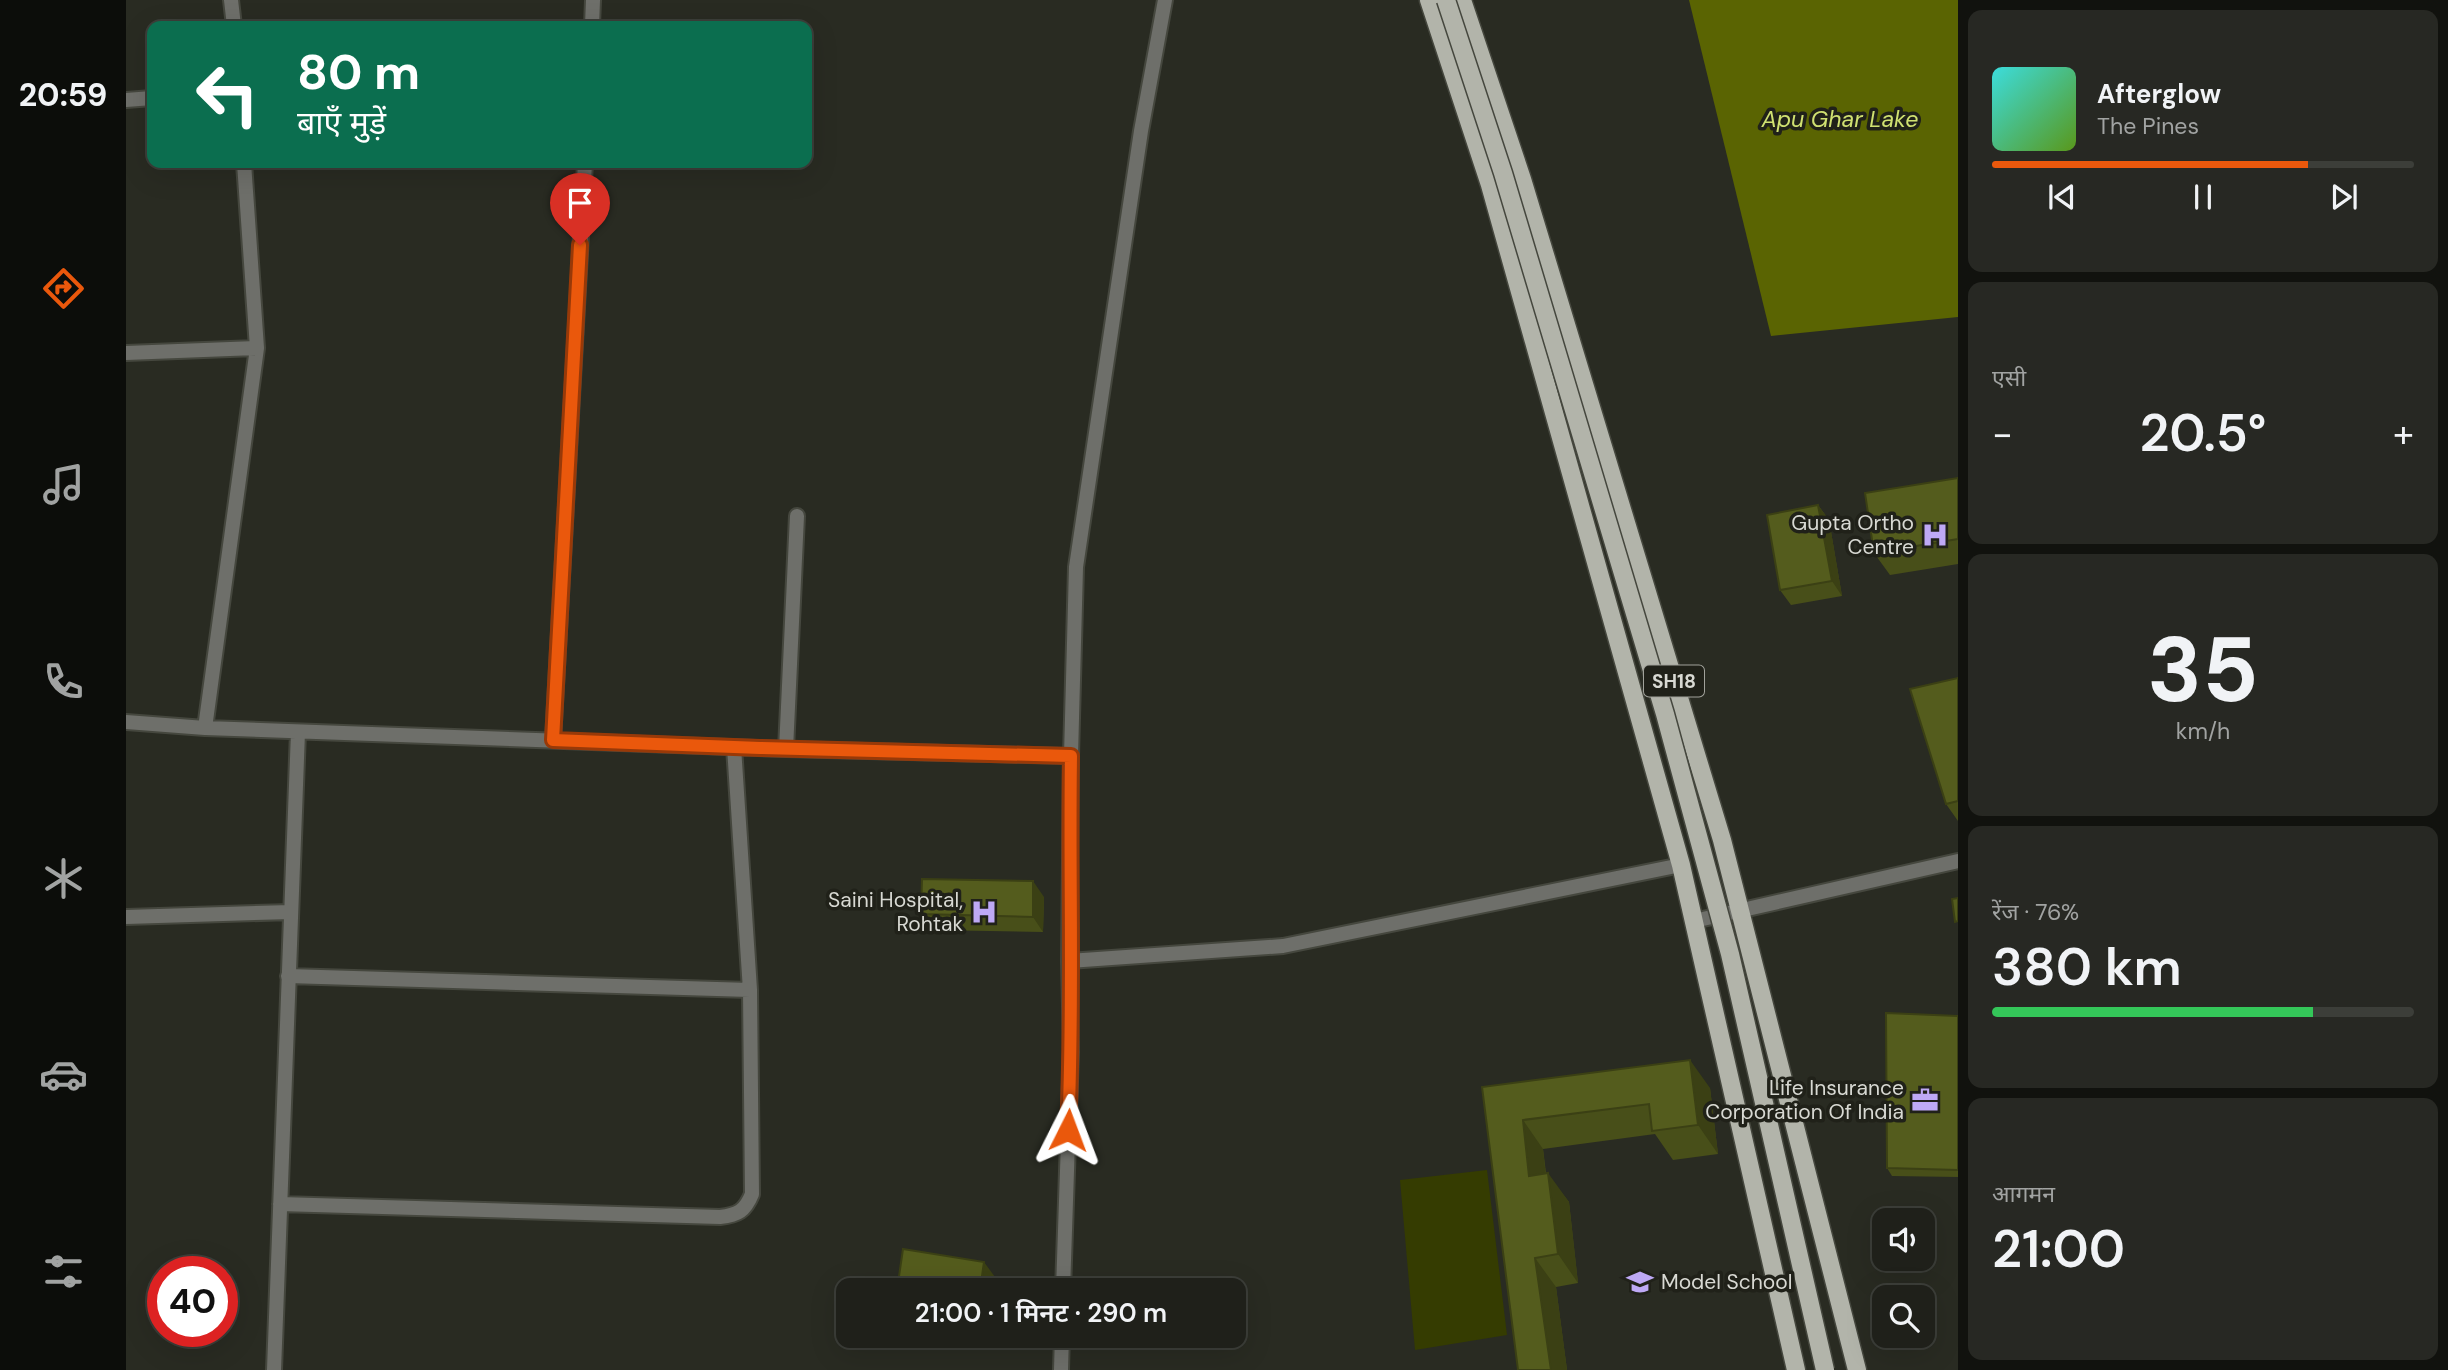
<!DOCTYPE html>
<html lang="hi">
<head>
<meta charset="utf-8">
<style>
  :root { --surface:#1f201a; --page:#272823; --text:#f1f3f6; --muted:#a1a3a2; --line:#3c3e39; --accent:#ea580c }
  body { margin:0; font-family:"DM Sans","Noto Sans Devanagari",sans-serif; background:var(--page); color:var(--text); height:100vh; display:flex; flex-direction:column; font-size:26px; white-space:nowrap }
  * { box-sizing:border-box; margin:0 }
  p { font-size:23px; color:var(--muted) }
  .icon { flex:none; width:38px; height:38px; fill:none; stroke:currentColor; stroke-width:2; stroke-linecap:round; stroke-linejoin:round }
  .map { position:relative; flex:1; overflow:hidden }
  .panel { display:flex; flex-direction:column; gap:10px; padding:10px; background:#11120e; width:490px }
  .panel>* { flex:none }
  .hud { position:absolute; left:21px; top:21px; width:665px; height:147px; border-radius:14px; box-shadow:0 7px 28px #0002,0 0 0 2px var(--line); background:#0b6e4f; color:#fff; overflow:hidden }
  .fabs { position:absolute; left:1746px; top:1208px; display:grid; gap:14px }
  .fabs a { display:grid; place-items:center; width:63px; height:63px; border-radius:14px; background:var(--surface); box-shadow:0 7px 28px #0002,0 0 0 2px var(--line); font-size:35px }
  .speed { position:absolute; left:21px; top:1256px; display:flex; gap:14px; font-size:35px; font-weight:700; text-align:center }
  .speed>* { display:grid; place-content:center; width:91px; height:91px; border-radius:50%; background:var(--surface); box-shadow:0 7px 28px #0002,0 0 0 2px var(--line); line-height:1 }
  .speed .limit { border:10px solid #d22; background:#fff; color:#111 }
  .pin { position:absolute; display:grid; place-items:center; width:60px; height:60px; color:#fff; margin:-72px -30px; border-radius:50% 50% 50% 0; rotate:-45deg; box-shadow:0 0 7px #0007 }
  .pin .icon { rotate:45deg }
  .me { position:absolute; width:77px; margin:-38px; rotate:3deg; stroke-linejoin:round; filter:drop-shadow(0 0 5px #0008) }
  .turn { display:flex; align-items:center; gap:24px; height:147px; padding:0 35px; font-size:32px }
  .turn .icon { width:91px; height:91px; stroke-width:2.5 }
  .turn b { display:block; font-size:49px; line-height:60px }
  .big { font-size:52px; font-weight:600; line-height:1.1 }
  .panel .tile { flex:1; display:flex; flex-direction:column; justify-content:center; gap:10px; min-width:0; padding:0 24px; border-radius:14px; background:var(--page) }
  .panel .dial { align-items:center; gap:0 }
  .dial b { font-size:91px; line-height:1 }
  .song { display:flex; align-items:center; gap:21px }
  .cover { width:84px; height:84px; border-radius:10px; background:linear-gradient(135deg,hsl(180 70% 55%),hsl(90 70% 35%)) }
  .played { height:7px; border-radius:4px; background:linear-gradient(90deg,var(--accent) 75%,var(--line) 75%) }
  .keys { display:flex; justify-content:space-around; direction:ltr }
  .heat { display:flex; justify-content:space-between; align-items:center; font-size:38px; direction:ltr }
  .charge { height:10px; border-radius:5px; background:linear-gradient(90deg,#34c759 76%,var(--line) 0) }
  .trip { position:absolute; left:710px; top:1278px; width:410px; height:70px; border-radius:14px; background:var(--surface); box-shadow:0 7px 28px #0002,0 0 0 2px var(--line); font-weight:600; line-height:70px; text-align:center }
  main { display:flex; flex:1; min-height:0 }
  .dock { display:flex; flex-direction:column; width:126px; justify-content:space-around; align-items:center; background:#0c0d0a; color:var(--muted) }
  .dock .icon { width:49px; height:49px }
  .dock .current { color:var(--accent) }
  .dock b { font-size:32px; color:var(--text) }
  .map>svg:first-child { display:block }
</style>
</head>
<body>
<main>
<nav class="dock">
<b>20:59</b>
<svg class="icon current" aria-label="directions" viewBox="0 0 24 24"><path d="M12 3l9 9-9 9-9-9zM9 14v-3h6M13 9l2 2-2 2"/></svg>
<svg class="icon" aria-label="music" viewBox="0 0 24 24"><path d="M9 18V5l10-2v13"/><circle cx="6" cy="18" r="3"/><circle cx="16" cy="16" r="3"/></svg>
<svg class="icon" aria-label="phone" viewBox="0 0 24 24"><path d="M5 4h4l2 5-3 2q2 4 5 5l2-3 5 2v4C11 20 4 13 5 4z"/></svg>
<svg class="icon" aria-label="climate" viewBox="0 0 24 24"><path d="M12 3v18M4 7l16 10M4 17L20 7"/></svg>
<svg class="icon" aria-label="car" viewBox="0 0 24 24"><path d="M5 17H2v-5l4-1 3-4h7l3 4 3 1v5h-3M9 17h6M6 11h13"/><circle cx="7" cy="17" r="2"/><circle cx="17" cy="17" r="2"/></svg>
<svg class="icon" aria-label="filters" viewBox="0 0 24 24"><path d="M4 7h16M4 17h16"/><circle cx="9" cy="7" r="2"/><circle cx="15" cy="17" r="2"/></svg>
</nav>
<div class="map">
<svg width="1832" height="1370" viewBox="0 0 1832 1370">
  <rect width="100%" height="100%" fill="#292b22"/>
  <path fill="#353c01" d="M1361 1170 1381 1335 1289 1350 1274 1180Z"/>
  <path fill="#5a6402" d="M1563 0H1832V317L1645 336Z"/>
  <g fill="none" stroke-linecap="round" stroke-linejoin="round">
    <g stroke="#45473e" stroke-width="18">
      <path id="minor" d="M105 0 108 26
        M466 26 467 0
        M0 100 26 98
        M0 353 131 348
        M0 722 79 728 660 749 945 756
        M79 728 131 348 118 163
        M427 740 459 163
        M660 749 671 516
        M0 917 165 912
        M943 961 1157 946 1555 865
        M162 976 624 990
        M154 1204 594 1217C612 1215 619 1211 626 1194L624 990 608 747
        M148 1370 172 732"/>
    </g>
    <g stroke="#45473e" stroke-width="18">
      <path id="tertiary" d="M1568 921 1832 861
        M937 1290 945 1052 943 961 945 756 950 567 1015 131 1039 0
        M935 1370 936 1335"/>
    </g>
    <g stroke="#45473e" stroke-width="21">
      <path id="primary" d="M1303 0 1364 185 1555 865 1670 1370
        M1336 0 1396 179 1596 840 1731 1370"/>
    </g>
    <use href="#minor" stroke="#6e6f6a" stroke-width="14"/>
    <use href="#tertiary" stroke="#6e6f6a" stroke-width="14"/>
    <use href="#primary" stroke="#b2b4aa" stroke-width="18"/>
    <g stroke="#45473e" stroke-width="21" stroke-linecap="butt">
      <path id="primary-bridge" d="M1320 0 1377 173 1539 714 1604 954 1699 1370"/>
    </g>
    <use href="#primary-bridge" stroke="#b2b4aa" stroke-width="18"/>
  </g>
  <path fill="#484f19" d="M1832 478V564L1764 575 1748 553Z
    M1692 505 1703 520 1716 596 1665 605 1654 590Z
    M1832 678V821L1820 804Z
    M918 897 917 932 806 930 795 914Z
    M1832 1016V1177L1766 1176 1761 1168Z
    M1356 1087 1584 1088 1592 1154 1547 1160 1529 1134 1417 1149 1420 1173 1443 1202 1452 1283 1430 1287 1441 1370H1392Z"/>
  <path fill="#3b4014" d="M1692 505 1703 520 1716 596 1706 581Z
    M907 881 918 897 917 932 907 917Z
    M1564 1060 1584 1088 1592 1154 1572 1125Z
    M1397 1120 1417 1149 1423 1205 1403 1176Z
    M1422 1173 1443 1202 1452 1283 1432 1254Z
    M1409 1258 1430 1287 1441 1370H1425Z
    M858 1262 869 1277 867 1290H854Z"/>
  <path fill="#545c1d" stroke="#3b4014" stroke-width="2" d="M1832 478V539L1748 553 1739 493Z
    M1692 505 1706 581 1654 590 1641 515Z
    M1832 678V801L1820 804 1784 689Z
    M796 879 907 881V917L795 914Z
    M1832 898V921L1829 922 1826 899Z
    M1760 1013 1832 1016V1170L1761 1168Z
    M1564 1060 1572 1125 1526 1131 1523 1104 1397 1120 1403 1176 1422 1173 1432 1254 1409 1258 1425 1370H1392L1356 1087Z
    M777 1249 858 1262 854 1290H771Z"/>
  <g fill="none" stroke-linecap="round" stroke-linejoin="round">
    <g stroke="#983908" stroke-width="18">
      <path id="route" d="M454 245 427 740 634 748 945 756C943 880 948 1005 942 1130"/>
    </g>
    <use href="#route" stroke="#ea580c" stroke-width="12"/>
  </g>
  <defs>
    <g id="hospital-bare" transform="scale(2.1)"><path d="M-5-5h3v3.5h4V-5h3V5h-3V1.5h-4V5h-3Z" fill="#bea9f5" stroke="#202119" stroke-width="2.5" paint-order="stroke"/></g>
    <g id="office-bare" transform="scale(2.1)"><path d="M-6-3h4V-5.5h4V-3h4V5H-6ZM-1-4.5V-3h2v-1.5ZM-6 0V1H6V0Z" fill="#bea9f5" stroke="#202119" stroke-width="2.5" paint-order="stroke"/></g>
    <g id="school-bare" transform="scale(2.1)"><path d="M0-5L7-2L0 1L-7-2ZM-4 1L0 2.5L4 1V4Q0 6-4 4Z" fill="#bea9f5" stroke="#202119" stroke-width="2.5" paint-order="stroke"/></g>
  </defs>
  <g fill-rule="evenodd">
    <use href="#hospital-bare" x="1809" y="535"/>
    <use href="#hospital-bare" x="858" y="912"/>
    <use href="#office-bare" x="1799" y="1100"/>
    <use href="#school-bare" x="1514" y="1282"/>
  </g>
  <g text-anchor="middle" stroke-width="7" stroke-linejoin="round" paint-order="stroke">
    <rect fill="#202119" stroke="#a1a29b" stroke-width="2" x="1518" y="665.5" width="60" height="31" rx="5"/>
    <g font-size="19" font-weight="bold" fill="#d8d9d3">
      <text x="1548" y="688">SH18</text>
    </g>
    <g font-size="21" fill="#d8d9d3" stroke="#202119" text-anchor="end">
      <text x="1788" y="530">Gupta Ortho<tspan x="1788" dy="24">Centre</tspan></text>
      <text x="837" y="907">Saini Hospital,<tspan x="837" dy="24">Rohtak</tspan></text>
      <text x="1778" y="1095">Life Insurance<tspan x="1778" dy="24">Corporation Of India</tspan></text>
      <text x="1535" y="1289" text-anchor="start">Model School</text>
    </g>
    <g font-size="23" font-style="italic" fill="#d0e171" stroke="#202119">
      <text x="1714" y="127">Apu Ghar Lake</text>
    </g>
  </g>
</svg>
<div class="fabs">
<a><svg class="icon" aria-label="sound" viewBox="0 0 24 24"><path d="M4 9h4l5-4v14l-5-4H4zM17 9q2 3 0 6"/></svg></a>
<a><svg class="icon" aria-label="search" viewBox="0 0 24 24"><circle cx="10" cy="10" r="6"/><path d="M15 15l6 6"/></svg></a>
</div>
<div class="speed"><div class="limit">40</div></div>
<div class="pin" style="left:454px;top:245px;background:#d93025"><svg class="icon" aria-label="arrive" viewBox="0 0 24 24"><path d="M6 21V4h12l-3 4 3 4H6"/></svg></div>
<svg class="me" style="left:942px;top:1130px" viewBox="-20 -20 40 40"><path d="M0-17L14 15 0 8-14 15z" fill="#ea580c" stroke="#fff" stroke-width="4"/></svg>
<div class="trip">21:00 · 1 मिनट · 290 m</div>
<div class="hud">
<div class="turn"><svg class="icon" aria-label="left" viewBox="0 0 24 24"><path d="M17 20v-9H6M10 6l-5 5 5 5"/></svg><div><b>80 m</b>बाएँ मुड़ें</div></div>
</div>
</div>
<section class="panel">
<div class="tile">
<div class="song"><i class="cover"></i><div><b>Afterglow</b><p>The Pines</p></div></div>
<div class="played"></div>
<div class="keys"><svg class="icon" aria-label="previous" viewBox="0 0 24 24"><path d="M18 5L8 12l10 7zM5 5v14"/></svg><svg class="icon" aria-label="pause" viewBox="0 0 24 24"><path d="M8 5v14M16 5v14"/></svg><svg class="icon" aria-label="next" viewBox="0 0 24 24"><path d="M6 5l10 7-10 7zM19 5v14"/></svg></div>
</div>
<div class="tile"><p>एसी</p>
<div class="heat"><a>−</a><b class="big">20.5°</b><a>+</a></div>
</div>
<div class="tile dial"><b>35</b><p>km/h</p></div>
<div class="tile"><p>रेंज · 76%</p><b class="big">380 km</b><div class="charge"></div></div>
<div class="tile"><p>आगमन</p><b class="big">21:00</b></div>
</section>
</main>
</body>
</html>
